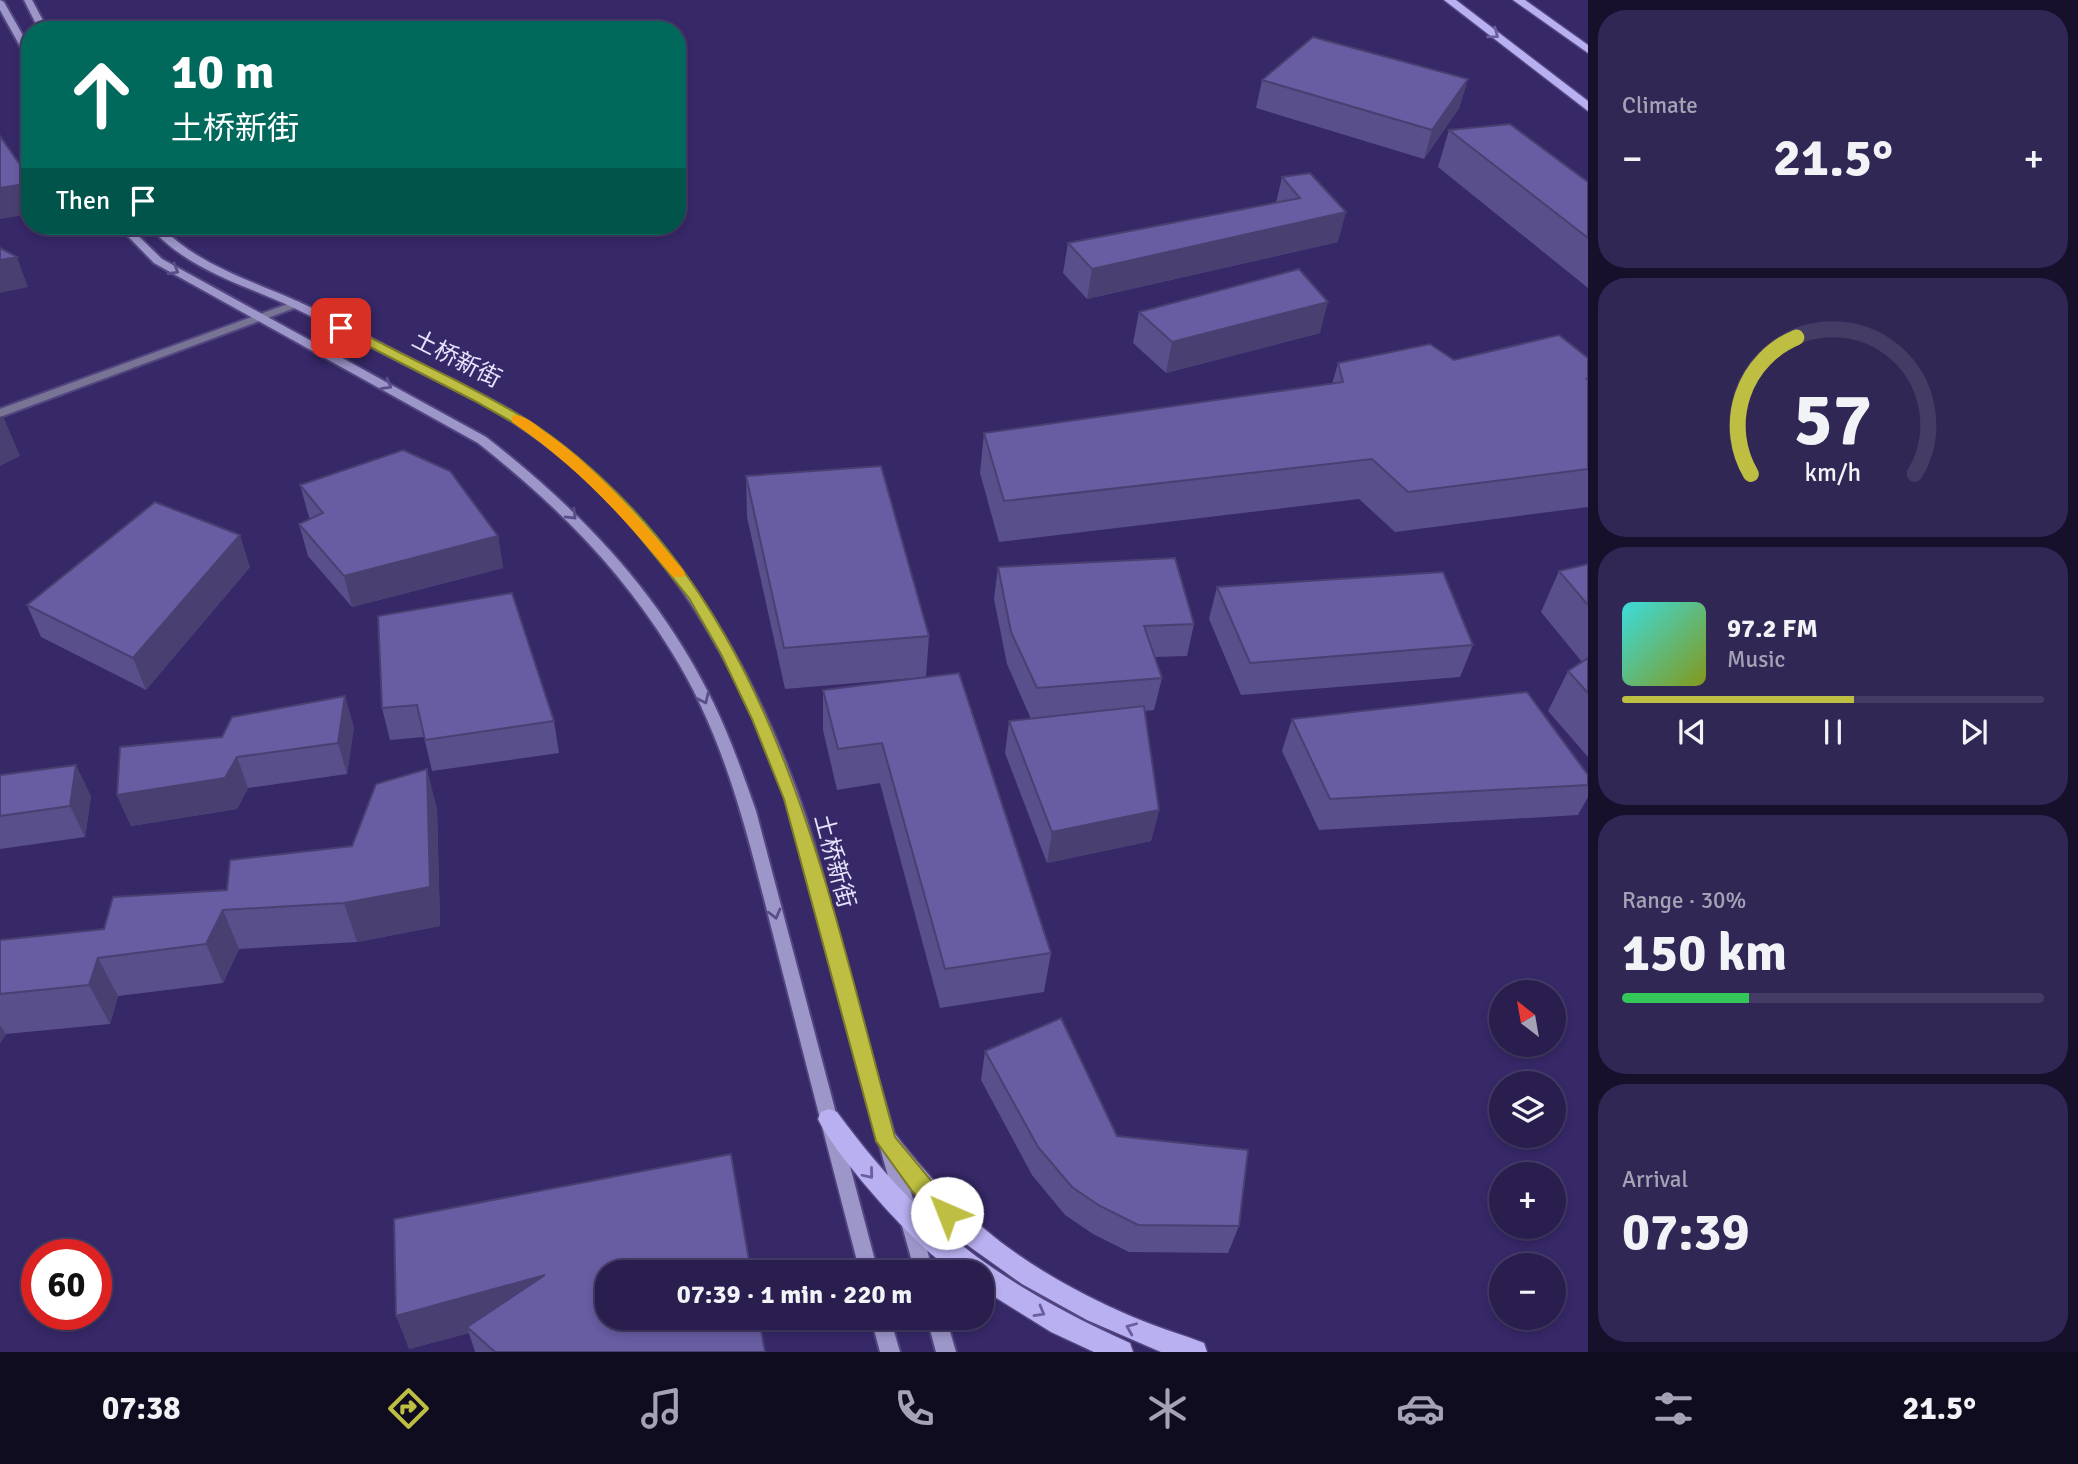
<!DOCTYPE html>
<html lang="en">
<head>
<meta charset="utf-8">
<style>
  :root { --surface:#291e4e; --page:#312755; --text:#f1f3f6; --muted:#a5a2b6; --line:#453c66; --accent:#bebf42 }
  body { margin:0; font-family:Signika,"Noto Sans SC",sans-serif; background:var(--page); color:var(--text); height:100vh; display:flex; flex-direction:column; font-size:26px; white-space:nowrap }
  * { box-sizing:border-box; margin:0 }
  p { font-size:23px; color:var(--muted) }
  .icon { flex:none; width:38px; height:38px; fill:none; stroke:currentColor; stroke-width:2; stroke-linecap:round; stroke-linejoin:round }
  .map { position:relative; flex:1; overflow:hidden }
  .sheet { display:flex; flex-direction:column; gap:10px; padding:10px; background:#17102b; width:490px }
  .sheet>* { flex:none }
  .hud { position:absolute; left:21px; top:21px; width:665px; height:214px; border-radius:28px; box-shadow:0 4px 10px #0003,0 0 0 2px var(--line); background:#00695c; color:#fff; overflow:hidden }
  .needle { width:46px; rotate:329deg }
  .controls { position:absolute; left:1489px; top:980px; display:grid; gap:14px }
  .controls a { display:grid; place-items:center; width:77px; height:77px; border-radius:50%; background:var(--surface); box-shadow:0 4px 10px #0003,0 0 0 2px var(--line); font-size:35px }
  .speed { position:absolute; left:21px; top:1239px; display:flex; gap:14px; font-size:35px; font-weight:700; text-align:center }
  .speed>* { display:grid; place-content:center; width:91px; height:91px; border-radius:50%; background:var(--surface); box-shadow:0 4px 10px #0003,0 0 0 2px var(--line); line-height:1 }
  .speed .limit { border:10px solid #d22; background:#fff; color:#111 }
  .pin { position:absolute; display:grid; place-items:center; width:60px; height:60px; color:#fff; margin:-30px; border-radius:14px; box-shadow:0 4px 10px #0006 }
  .me { position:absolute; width:77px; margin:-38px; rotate:316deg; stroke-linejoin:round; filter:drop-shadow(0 0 5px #0008) }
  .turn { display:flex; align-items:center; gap:24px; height:147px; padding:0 35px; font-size:32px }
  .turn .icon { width:91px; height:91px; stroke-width:2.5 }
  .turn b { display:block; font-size:49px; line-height:60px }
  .then { display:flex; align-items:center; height:66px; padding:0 35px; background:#0003; gap:14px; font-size:26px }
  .big { font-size:52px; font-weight:700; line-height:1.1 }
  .sheet .tile { flex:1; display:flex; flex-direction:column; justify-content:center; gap:10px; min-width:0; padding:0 24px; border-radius:28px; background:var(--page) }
  .sheet .dial { align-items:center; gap:0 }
  .dial svg { height:182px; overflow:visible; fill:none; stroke:var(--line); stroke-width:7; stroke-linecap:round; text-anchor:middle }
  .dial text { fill:var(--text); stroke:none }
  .song { display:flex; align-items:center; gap:21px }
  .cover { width:84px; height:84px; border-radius:10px; background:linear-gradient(135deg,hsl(180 70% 55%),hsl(70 70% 35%)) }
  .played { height:7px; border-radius:4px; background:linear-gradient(90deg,var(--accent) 55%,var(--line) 55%) }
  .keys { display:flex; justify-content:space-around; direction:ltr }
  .heat { display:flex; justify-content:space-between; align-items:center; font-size:38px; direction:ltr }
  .charge { height:10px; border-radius:5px; background:linear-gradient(90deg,#34c759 30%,var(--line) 0) }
  .trip { position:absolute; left:595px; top:1260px; width:399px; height:70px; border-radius:28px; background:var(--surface); box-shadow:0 4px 10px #0003,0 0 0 2px var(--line); font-weight:700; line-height:70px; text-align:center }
  .tabs { display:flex; height:112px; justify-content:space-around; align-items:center; background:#100c1f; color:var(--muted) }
  .tabs .icon { width:49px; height:49px }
  .tabs .current { color:var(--accent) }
  .tabs b { font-size:32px; color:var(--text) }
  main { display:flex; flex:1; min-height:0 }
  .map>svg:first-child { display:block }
</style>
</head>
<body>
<main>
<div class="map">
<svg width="1588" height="1352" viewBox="0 0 1588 1352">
  <rect width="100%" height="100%" fill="#372868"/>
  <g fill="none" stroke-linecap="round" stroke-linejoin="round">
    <g stroke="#534680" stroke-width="4">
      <path id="tertiary" d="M296 301 300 302V306L0 417V409Z"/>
    </g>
    <g stroke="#534680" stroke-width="4">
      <path id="secondary" d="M0 0 4 2 30 48V60L26 57 0 10Z
        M24 0H32L48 30H39Z
        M118 226H128L162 259 486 437C581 511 660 593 713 702 730 737 743 774 756 811L878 1272H860C832 1166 805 1060 778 954 751 850 729 743 671 651 619 567 555 504 478 443L154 263Z
        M149 226H160C198 265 250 280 299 302 341 321 381 344 423 365 456 382 490 397 521 417 657 503 746 648 799 797 821 858 834 922 851 985 878 1081 908 1176 933 1272H915C888 1176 861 1081 835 985 818 922 806 858 785 797 733 650 647 509 513 422 482 402 448 387 416 370 374 349 334 327 292 307 242 284 186 269 149 226Z
        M871 1318H890L900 1352H880Z
        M927 1318H946L956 1352H936Z"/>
    </g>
    <g stroke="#534680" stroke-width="3">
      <path id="primary" d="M1444 0H1456L1588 101V111Z
        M1513 0H1525L1588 45V53Z
        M829 1109 837 1112C922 1228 1000 1284 1130 1343L1133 1352H1094L1051 1332 982 1289V1272C974 1272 962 1274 955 1271 921 1254 834 1154 818 1119L821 1112Z
        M887 1131 895 1134C963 1223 1031 1273 1133 1317 1156 1327 1181 1334 1204 1343L1207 1352H1161L1087 1320 1022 1284 963 1242 937 1219 900 1175 876 1141 879 1134Z"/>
    </g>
    <use href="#tertiary" fill="#777494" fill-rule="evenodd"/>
    <use href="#secondary" fill="#9c96c9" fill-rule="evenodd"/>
    <use href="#primary" fill="#b8b0f1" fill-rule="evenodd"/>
  </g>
  <path fill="#594f8b" d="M1468 79 1459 108 1424 159 1256 108 1262 80Z
    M1449 130 1588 182V288L1438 167Z
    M1282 177 1338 242 1087 299 1063 273 1068 243 1276 203Z
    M1139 312 1320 333 1166 373 1133 343Z
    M1588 358V507L1395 532 1359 499 999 542 980 473 984 433 1332 384 1338 363 1454 360Z
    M746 476 929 636 926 677 785 689 747 517Z
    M300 485 498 536 503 568 352 607 308 556 299 524 311 519 309 517Z
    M1588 564V757L1548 711 1568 671 1582 662 1541 612 1559 571Z
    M250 567 146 690 41 637 27 605Z
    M998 567 1194 624 1187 656 1154 657 1162 678 1154 710 1145 711 1159 810 1151 841 1047 863 1005 753 1009 721 1031 719 1007 664 994 599Z
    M1217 587 1473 645 1460 677 1241 695 1209 619Z
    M512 593 554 721 559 753 432 771 424 737 390 740 382 708Z
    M959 673 1051 953 1044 992 940 1008 880 783 837 790 823 730V690Z
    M1292 719 1588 775V797L1578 815 1319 830 1282 751Z
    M354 727 347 774 248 788 237 809 131 826 117 795 120 747Z
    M0 775 91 796 85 837 0 849Z
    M437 809 440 926 357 942 239 949 223 983 118 996 110 1024 6 1034 0 1043V940L104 929 227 890 352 846Z
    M985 1051 1117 1136 1239 1226 1228 1253 1129 1252 1093 1234 1065 1215 1032 1175 981 1080Z
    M731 1154 765 1352H475L469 1333 409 1349Z"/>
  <path fill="#494071" d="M1468 79 1459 108 1424 159 1432 130Z
    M30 183V214L0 219V188Z
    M1346 212 1338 242 1087 299 1092 269Z
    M17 257 28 287 0 293V260Z
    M1328 302 1320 333 1166 373 1172 342Z
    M3 416 20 456 0 466V417Z
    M240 535 250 567 146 690 133 658Z
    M498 536 503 568 352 607 344 576Z
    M345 696 354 727 347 774 338 743Z
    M237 757 248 788 237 809 131 826 117 795Z
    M76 765 91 796 85 837 70 806Z
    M427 769 437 809 440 926 357 942 344 903Z
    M1159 810 1151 841 1047 863 1052 832Z
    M223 910 239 949 223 983 206 944Z
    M98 958 118 996 110 1024 89 985Z
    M0 1025 6 1034 0 1043Z
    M545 1275 467 1327 469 1333 409 1349 396 1316Z"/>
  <path fill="#685ca2" stroke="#494071" stroke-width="2" d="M1313 37 1468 79 1432 130 1262 80Z
    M1510 124 1588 182V238L1449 130Z
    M0 136 30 179V183L0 188Z
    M1310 173 1346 212 1092 269 1068 243 1300 198 1282 177Z
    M0 248 17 257 0 260Z
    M1299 269 1328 302 1172 342 1139 312Z
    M1559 335 1588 358V379H1587L1588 380V469L1408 492 1372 459 1004 501 984 433 1343 382 1338 363 1430 344 1454 360Z
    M403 450 450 471 498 536 344 576 299 524 323 513 300 485Z
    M881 466 929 636 784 648 746 476Z
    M155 502 240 535 133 658 27 605Z
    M1175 558 1194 624 1144 626 1162 678 1037 688 1011 632 998 567Z
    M1588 564V605L1559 571Z
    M1443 572 1473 645 1250 663 1217 587Z
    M512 593 554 721 425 740 417 705 382 708 378 616Z
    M1588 658V693L1568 671Z
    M959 673 1051 953 945 969 882 743 838 749 823 690Z
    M1527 692 1588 775V785L1330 799 1292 719Z
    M345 696 338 743 237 757 225 778 117 795 120 747 222 737 232 717Z
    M1144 706 1159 810 1052 832 1009 721Z
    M76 765 70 806 0 816V775Z
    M427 769 430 887 344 903 223 910 206 944 98 958 89 985 0 994V940L104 929 113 897 227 890 230 860 352 846 376 784Z
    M1061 1018 1117 1136 1248 1150 1239 1226 1138 1225 1100 1206 1072 1187 1038 1147 985 1051Z
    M731 1154 751 1272H607V1318H759L765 1352H495L467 1327 545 1275 396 1316 394 1219Z"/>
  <defs><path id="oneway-chevron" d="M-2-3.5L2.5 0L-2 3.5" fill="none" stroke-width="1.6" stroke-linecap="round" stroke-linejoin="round" transform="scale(1.75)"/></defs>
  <g stroke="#6b5e9f">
    <use href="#oneway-chevron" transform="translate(1494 34) rotate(36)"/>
    <use href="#oneway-chevron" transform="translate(869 1174) rotate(50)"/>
    <use href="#oneway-chevron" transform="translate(1040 1312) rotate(30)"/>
    <use href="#oneway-chevron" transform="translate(1131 1328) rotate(-157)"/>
  </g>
  <g stroke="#5a4e8a">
    <use href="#oneway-chevron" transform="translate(174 270) rotate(30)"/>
    <use href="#oneway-chevron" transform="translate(387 385) rotate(29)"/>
    <use href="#oneway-chevron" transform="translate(572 515) rotate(45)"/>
    <use href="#oneway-chevron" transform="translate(704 699) rotate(65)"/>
    <use href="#oneway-chevron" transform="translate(775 914) rotate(75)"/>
  </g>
  <path fill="#bebf42" stroke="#7c7c2b" stroke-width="2" d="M341 324C354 327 367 336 379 342 404 355 429 367 455 380 491 399 527 417 559 442 779 611 825 886 895 1137L958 1213 954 1220 947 1223 940 1220 912 1191 876 1141 784 799 752 719 721 654 689 598 622 515 586 479 549 447 514 423 473 400 337 330V325Z"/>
  <path fill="#f59e0b" d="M516 415C527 417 536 425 544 431 599 469 641 520 683 570L685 574 683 577H673C621 515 579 468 512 422V416Z"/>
  <g text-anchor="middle" stroke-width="7" stroke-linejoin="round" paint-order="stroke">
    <g font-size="24" fill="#e6e4fc" stroke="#372868">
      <text transform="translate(457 359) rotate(27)" y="8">土桥新街</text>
      <text transform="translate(835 861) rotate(75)" y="8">土桥新街</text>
    </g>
  </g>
</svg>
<div class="controls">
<a><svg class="needle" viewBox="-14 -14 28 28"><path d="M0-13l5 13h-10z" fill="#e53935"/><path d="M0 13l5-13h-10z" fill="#a5a2b6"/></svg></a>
<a><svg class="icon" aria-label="layers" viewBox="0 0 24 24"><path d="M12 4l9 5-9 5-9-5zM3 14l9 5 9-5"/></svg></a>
<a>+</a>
<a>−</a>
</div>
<div class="speed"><div class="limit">60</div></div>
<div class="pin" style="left:341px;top:328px;background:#d93025"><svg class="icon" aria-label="arrive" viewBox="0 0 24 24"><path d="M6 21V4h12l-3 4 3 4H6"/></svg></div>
<svg class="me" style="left:947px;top:1213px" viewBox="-20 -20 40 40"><circle r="19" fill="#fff"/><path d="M0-13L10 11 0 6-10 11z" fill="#bebf42"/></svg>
<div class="trip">07:39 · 1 min · 220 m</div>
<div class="hud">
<div class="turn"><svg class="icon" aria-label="ahead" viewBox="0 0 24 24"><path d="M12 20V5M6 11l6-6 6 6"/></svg><div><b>10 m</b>土桥新街</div></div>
<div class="then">Then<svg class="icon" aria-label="arrive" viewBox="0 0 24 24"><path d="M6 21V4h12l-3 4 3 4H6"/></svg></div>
</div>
</div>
<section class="sheet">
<div class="tile"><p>Climate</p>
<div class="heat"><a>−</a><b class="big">21.5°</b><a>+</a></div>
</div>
<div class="tile dial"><svg viewBox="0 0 100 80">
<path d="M14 69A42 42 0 1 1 86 69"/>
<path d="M14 69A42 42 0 0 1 34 9" stroke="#bebf42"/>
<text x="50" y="56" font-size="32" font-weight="700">57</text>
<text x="50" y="72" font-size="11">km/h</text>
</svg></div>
<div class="tile">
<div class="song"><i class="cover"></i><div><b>97.2 FM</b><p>Music</p></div></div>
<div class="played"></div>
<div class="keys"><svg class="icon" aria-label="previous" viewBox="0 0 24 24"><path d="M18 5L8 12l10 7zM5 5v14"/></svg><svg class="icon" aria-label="pause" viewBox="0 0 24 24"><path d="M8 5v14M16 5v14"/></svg><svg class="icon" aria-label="next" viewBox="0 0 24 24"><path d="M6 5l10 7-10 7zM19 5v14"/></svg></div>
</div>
<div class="tile"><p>Range · 30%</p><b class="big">150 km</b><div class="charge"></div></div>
<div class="tile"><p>Arrival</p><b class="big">07:39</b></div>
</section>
</main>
<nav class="tabs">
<b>07:38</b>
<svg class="icon current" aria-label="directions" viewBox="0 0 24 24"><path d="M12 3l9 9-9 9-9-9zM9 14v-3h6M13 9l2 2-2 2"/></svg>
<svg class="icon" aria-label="music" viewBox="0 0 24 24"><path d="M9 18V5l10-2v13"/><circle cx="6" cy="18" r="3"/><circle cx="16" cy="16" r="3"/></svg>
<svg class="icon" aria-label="phone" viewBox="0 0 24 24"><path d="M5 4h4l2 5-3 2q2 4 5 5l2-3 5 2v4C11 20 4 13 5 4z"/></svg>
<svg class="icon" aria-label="climate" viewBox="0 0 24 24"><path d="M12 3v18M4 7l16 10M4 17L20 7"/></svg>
<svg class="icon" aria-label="car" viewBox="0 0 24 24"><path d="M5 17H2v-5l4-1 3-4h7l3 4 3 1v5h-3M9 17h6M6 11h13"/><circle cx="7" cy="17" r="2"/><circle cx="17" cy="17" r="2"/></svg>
<svg class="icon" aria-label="filters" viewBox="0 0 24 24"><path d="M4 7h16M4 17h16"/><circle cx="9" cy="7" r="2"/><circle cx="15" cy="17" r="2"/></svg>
<b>21.5°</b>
</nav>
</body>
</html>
